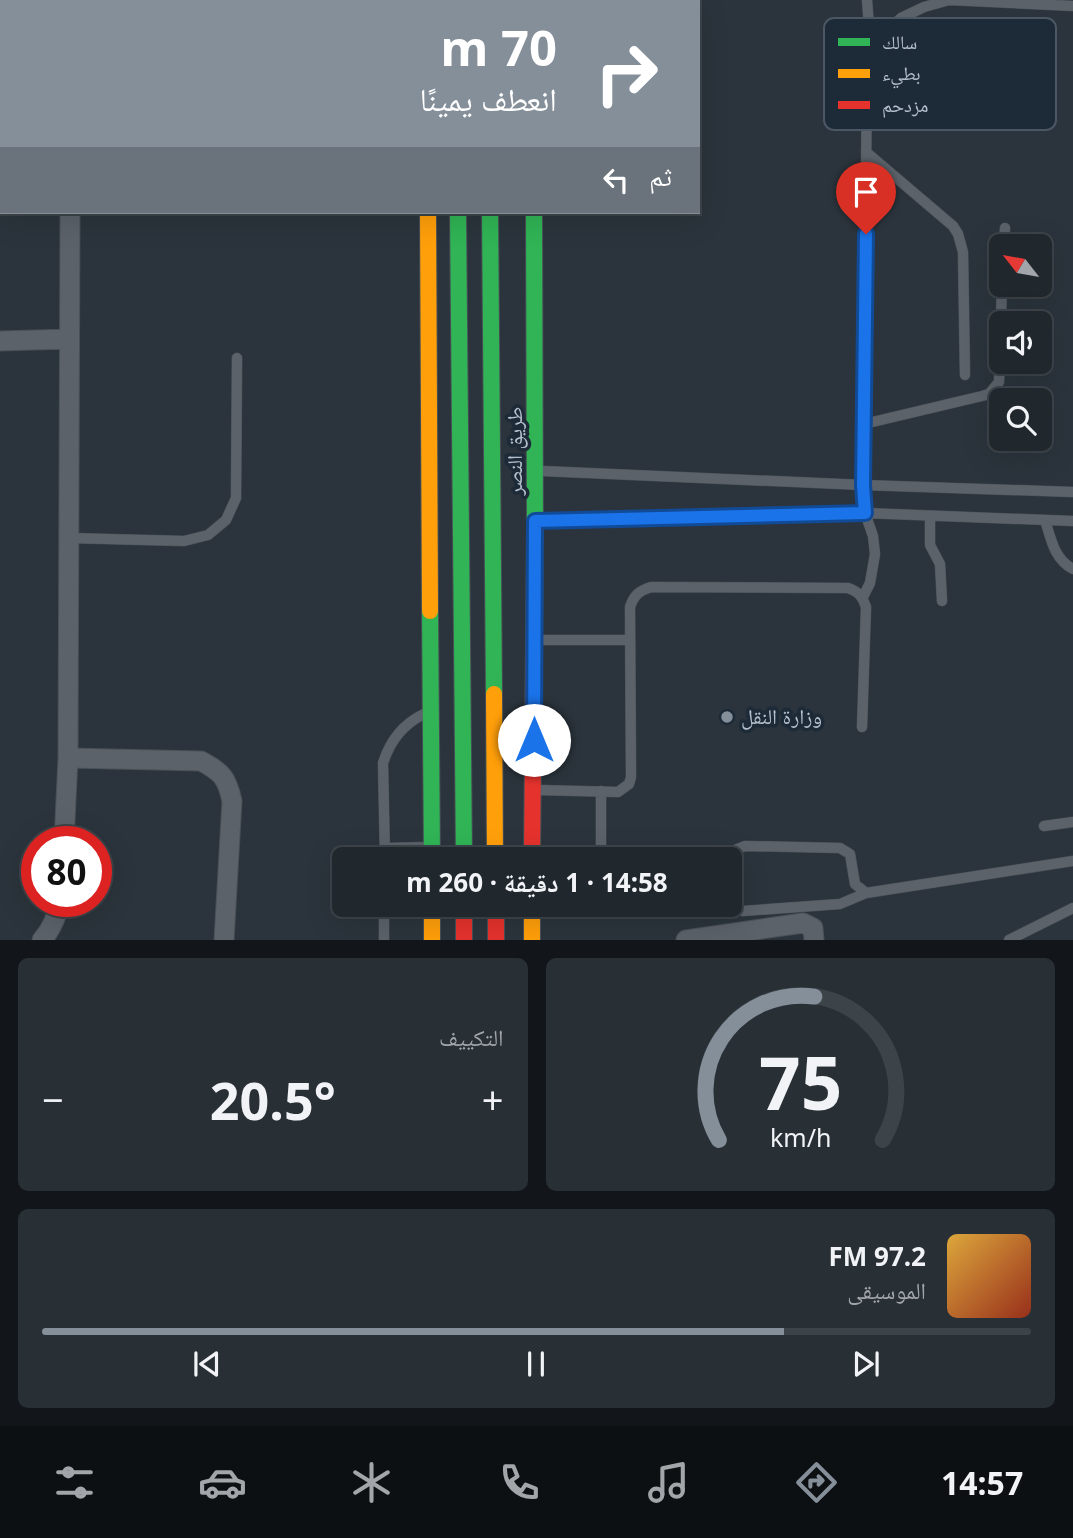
<!DOCTYPE html>
<html lang="ar">
<head>
<meta charset="utf-8">
<style>
  :root { --surface:#20272d; --page:#282f35; --text:#f1f3f6; --muted:#a2a5aa; --line:#3d4449; --accent:#858f9a }
  body { margin:0; font-family:"Noto Sans","Noto Naskh Arabic",sans-serif; background:var(--page); color:var(--text); direction:rtl; height:100vh; display:flex; flex-direction:column; font-size:26px; white-space:nowrap }
  * { box-sizing:border-box; margin:0 }
  p { font-size:23px; color:var(--muted) }
  .icon { flex:none; width:38px; height:38px; fill:none; stroke:currentColor; stroke-width:2; stroke-linecap:round; stroke-linejoin:round }
  .map { position:relative; height:940px; overflow:hidden; direction:ltr }
  .details { display:flex; flex-direction:column; gap:18px; padding:18px; background:#121519; flex:1 }
  .details>* { flex:none }
  .banner { position:absolute; left:0px; top:0px; width:700px; height:214px; box-shadow:0 7px 28px #0002,0 0 0 2px var(--line); direction:rtl; background:#858f9a; color:#fff; overflow:hidden }
  .needle { width:46px; rotate:301deg }
  .controls { position:absolute; left:989px; top:234px; display:grid; gap:14px }
  .controls a { display:grid; place-items:center; width:63px; height:63px; border-radius:10px; background:var(--surface); box-shadow:0 7px 28px #0002,0 0 0 2px var(--line); font-size:35px }
  .speed { position:absolute; left:21px; top:826px; display:flex; gap:14px; font-size:35px; font-weight:700; text-align:center }
  .speed>* { display:grid; place-content:center; width:91px; height:91px; border-radius:50%; background:var(--surface); box-shadow:0 7px 28px #0002,0 0 0 2px var(--line); line-height:1 }
  .speed .limit { border:10px solid #d22; background:#fff; color:#111 }
  .pin { position:absolute; display:grid; place-items:center; width:60px; height:60px; color:#fff; margin:-72px -30px; border-radius:50% 50% 50% 0; rotate:-45deg; box-shadow:0 0 7px #0007 }
  .pin .icon { rotate:45deg }
  .me { position:absolute; width:77px; margin:-38px; rotate:0deg; stroke-linejoin:round; filter:drop-shadow(0 0 5px #0008) }
  .turn { display:flex; align-items:center; gap:24px; height:147px; padding:0 28px; font-size:32px }
  .turn .icon { width:91px; height:91px; stroke-width:2.5 }
  .turn b { display:block; font-size:49px; line-height:60px }
  .then { display:flex; align-items:center; height:66px; padding:0 28px; background:#0003; gap:14px; font-size:26px }
  .big { font-size:52px; font-weight:700; line-height:1.1 }
  .details .widget { flex:1; display:flex; flex-direction:column; justify-content:center; gap:10px; min-width:0; padding:0 24px; border-radius:10px; background:var(--page) }
  .details .dial { align-items:center; gap:0 }
  .dial svg { height:182px; overflow:visible; fill:none; stroke:var(--line); stroke-width:7; stroke-linecap:round; text-anchor:middle }
  .dial text { fill:var(--text); stroke:none }
  .song { display:flex; align-items:center; gap:21px }
  .cover { width:84px; height:84px; border-radius:10px; background:linear-gradient(135deg,hsl(40 70% 55%),hsl(10 70% 35%)) }
  .played { height:7px; border-radius:4px; background:linear-gradient(90deg,var(--accent) 75%,var(--line) 75%) }
  .keys { display:flex; justify-content:space-around; direction:ltr }
  .heat { display:flex; justify-content:space-between; align-items:center; font-size:38px; direction:ltr }
  .details .tiles { flex:1; display:grid; gap:18px; grid-template-columns:1fr 1fr }
  .widget:last-child { grid-column:span 2 }
  .trip { position:absolute; left:332px; top:847px; width:410px; height:70px; border-radius:10px; background:var(--surface); box-shadow:0 7px 28px #0002,0 0 0 2px var(--line); font-weight:700; line-height:70px; text-align:center; direction:rtl }
  .tab-bar { display:flex; height:112px; justify-content:space-around; align-items:center; background:#0d1012; color:var(--muted) }
  .tab-bar .icon { width:49px; height:49px }
  .tab-bar .selected { color:var(--accent) }
  .tab-bar b { font-size:32px; color:var(--text) }
  .map>svg:first-child { display:block }
</style>
</head>
<body>
<div class="map">
<svg width="1073" height="940" viewBox="0 0 1073 940">
  <rect width="100%" height="100%" fill="#2b343c"/>
  <g fill="none" stroke-linecap="round" stroke-linejoin="round">
    <g stroke="#495056" stroke-width="11">
      <path id="lane" d="M867 0 871 52
        M866 152 953 226 958 234 963 252 965 375
        M1004 247 1005 228
        M864 424 982 396 989 394 999 382 1002 285
        M542 471 863 485 1073 492
        M930 517V545L940 564 942 601
        M1045 520C1051 539 1054 559 1073 569
        M542 521 865 513 1073 521
        M69 538 184 541 208 535 226 520 236 498 237 358
        M863 597 870 583 875 554 873 536 865 513 863 485 867 74 871 53 882 35 901 18 924 7 949 0 1073 6
        M540 640H630
        M538 790 618 792 629 784 631 777 630 607C634 595 639 591 651 587L848 588C859 592 862 596 866 607L862 727
        M601 791V859
        M1044 826 1073 822
        M385 848 427 847
        M385 859 383 763C390 741 403 724 424 714
        M728 859 735 850 745 846 840 848 850 854 855 884 866 893
        M730 905 743 911 840 904 866 893 1073 861
        M384 940V905
        M1009 940 1073 908"/>
    </g>
    <g stroke="#495056" stroke-width="21">
      <path id="street" d="M70 2V0
        M264 2V0
        M0 92H2
        M0 341 69 339
        M68 758 201 761C222 772 227 778 232 801L224 940
        M64 842 68 758 70 212
        M42 940C52 929 57 916 60 901
        M686 940 803 923 813 928 814 940"/>
    </g>
    <g stroke="#485057" stroke-width="18">
      <path id="fast" d="M427 0V2
        M456 0V2
        M488 0V2
        M532 0V2
        M534 212 535 529
        M430 611 432 859"/>
    </g>
    <g stroke="#485057" stroke-width="18">
      <path id="slow" d="M428 212 430 611
        M432 905V940
        M532 905V940"/>
    </g>
    <g stroke="#485057" stroke-width="18">
      <path id="jam" d="M532 859 535 529
        M464 905V940
        M496 905V940"/>
    </g>
    <use href="#lane" stroke="#5b6269" stroke-width="10"/>
    <use href="#street" stroke="#5b6269" stroke-width="19"/>
    <use href="#fast" stroke="#30b455" stroke-width="16"/>
    <use href="#slow" stroke="#ff9f0a" stroke-width="16"/>
    <use href="#jam" stroke="#e5322d" stroke-width="16"/>
    <g stroke="#485057" stroke-width="18" stroke-linecap="butt">
      <path id="fast-bridge" d="M458 212 464 859
        M490 212 494 694"/>
    </g>
    <g stroke="#485057" stroke-width="18" stroke-linecap="butt">
      <path id="slow-bridge" d="M494 694 495 859"/>
    </g>
    <use href="#fast-bridge" stroke="#30b455" stroke-width="16"/>
    <use href="#slow-bridge" stroke="#ff9f0a" stroke-width="16"/>
  </g>
  <g fill="none" stroke-linecap="round" stroke-linejoin="round">
    <g stroke="#114b97" stroke-width="18">
      <path id="route" d="M534 740 535 521 865 513 863 485 866 234"/>
    </g>
    <use href="#route" stroke="#1a73e8" stroke-width="12"/>
  </g>
  <circle fill="#858f9a" stroke="#1d2a38" stroke-width="2.5" cx="727" cy="717" r="7"/>
  <g text-anchor="middle" stroke-width="7" stroke-linejoin="round" paint-order="stroke">
    <g font-size="21" fill="#b5c0cc" stroke="#1d2a38">
      <text transform="translate(515 451) rotate(-90)" y="7">طريق النصر</text>
    </g>
    <g font-size="21" fill="#b5c0cc" stroke="#1d2a38" text-anchor="start">
      <text x="741" y="724">وزارة النقل</text>
    </g>
  </g>
  <rect x="824" y="18" width="232" height="112" rx="10" fill="#1d2a38" stroke="#4b5764" stroke-width="2"/>
  <rect x="838" y="38" width="32" height="8" fill="#30b455"/>
  <rect x="838" y="69" width="32" height="9" fill="#ff9f0a"/>
  <rect x="838" y="101" width="32" height="8" fill="#e5322d"/>
  <g font-size="19" fill="#b5c0cc">
    <text x="882" y="49">سالك</text>
    <text x="882" y="80">بطيء</text>
    <text x="882" y="112">مزدحم</text>
  </g>
</svg>
<div class="controls">
<a><svg class="needle" viewBox="-14 -14 28 28"><path d="M0-13l5 13h-10z" fill="#e53935"/><path d="M0 13l5-13h-10z" fill="#a2a5aa"/></svg></a>
<a><svg class="icon" aria-label="sound" viewBox="0 0 24 24"><path d="M4 9h4l5-4v14l-5-4H4zM17 9q2 3 0 6"/></svg></a>
<a><svg class="icon" aria-label="search" viewBox="0 0 24 24"><circle cx="10" cy="10" r="6"/><path d="M15 15l6 6"/></svg></a>
</div>
<div class="speed"><div class="limit">80</div></div>
<div class="pin" style="left:866px;top:234px;background:#d93025"><svg class="icon" aria-label="arrive" viewBox="0 0 24 24"><path d="M6 21V4h12l-3 4 3 4H6"/></svg></div>
<svg class="me" style="left:534px;top:740px" viewBox="-20 -20 40 40"><circle r="19" fill="#fff"/><path d="M0-13L10 11 0 6-10 11z" fill="#1a73e8"/></svg>
<div class="trip">14:58 · 1 دقيقة · 260 m</div>
<div class="banner">
<div class="turn"><svg class="icon" aria-label="right" viewBox="0 0 24 24"><path d="M7 20v-9h11M14 6l5 5-5 5"/></svg><div><b>70 m</b>انعطف يمينًا</div></div>
<div class="then">ثم<svg class="icon" aria-label="left" viewBox="0 0 24 24"><path d="M17 20v-9H6M10 6l-5 5 5 5"/></svg></div>
</div>
</div>
<section class="details">
<div class="tiles">
<div class="widget dial"><svg viewBox="0 0 100 80">
<path d="M14 69A42 42 0 1 1 86 69"/>
<path d="M14 69A42 42 0 0 1 56 6" stroke="#858f9a"/>
<text x="50" y="56" font-size="32" font-weight="700">75</text>
<text x="50" y="72" font-size="11">km/h</text>
</svg></div>
<div class="widget"><p>التكييف</p>
<div class="heat"><a>−</a><b class="big">20.5°</b><a>+</a></div>
</div>
<div class="widget">
<div class="song"><i class="cover"></i><div><b>97.2 FM</b><p>الموسيقى</p></div></div>
<div class="played"></div>
<div class="keys"><svg class="icon" aria-label="previous" viewBox="0 0 24 24"><path d="M18 5L8 12l10 7zM5 5v14"/></svg><svg class="icon" aria-label="pause" viewBox="0 0 24 24"><path d="M8 5v14M16 5v14"/></svg><svg class="icon" aria-label="next" viewBox="0 0 24 24"><path d="M6 5l10 7-10 7zM19 5v14"/></svg></div>
</div>
</div>
</section>
<nav class="tab-bar">
<b>14:57</b>
<svg class="icon selected" aria-label="directions" viewBox="0 0 24 24"><path d="M12 3l9 9-9 9-9-9zM9 14v-3h6M13 9l2 2-2 2"/></svg>
<svg class="icon" aria-label="music" viewBox="0 0 24 24"><path d="M9 18V5l10-2v13"/><circle cx="6" cy="18" r="3"/><circle cx="16" cy="16" r="3"/></svg>
<svg class="icon" aria-label="phone" viewBox="0 0 24 24"><path d="M5 4h4l2 5-3 2q2 4 5 5l2-3 5 2v4C11 20 4 13 5 4z"/></svg>
<svg class="icon" aria-label="climate" viewBox="0 0 24 24"><path d="M12 3v18M4 7l16 10M4 17L20 7"/></svg>
<svg class="icon" aria-label="car" viewBox="0 0 24 24"><path d="M5 17H2v-5l4-1 3-4h7l3 4 3 1v5h-3M9 17h6M6 11h13"/><circle cx="7" cy="17" r="2"/><circle cx="17" cy="17" r="2"/></svg>
<svg class="icon" aria-label="filters" viewBox="0 0 24 24"><path d="M4 7h16M4 17h16"/><circle cx="9" cy="7" r="2"/><circle cx="15" cy="17" r="2"/></svg>
</nav>
</body>
</html>
